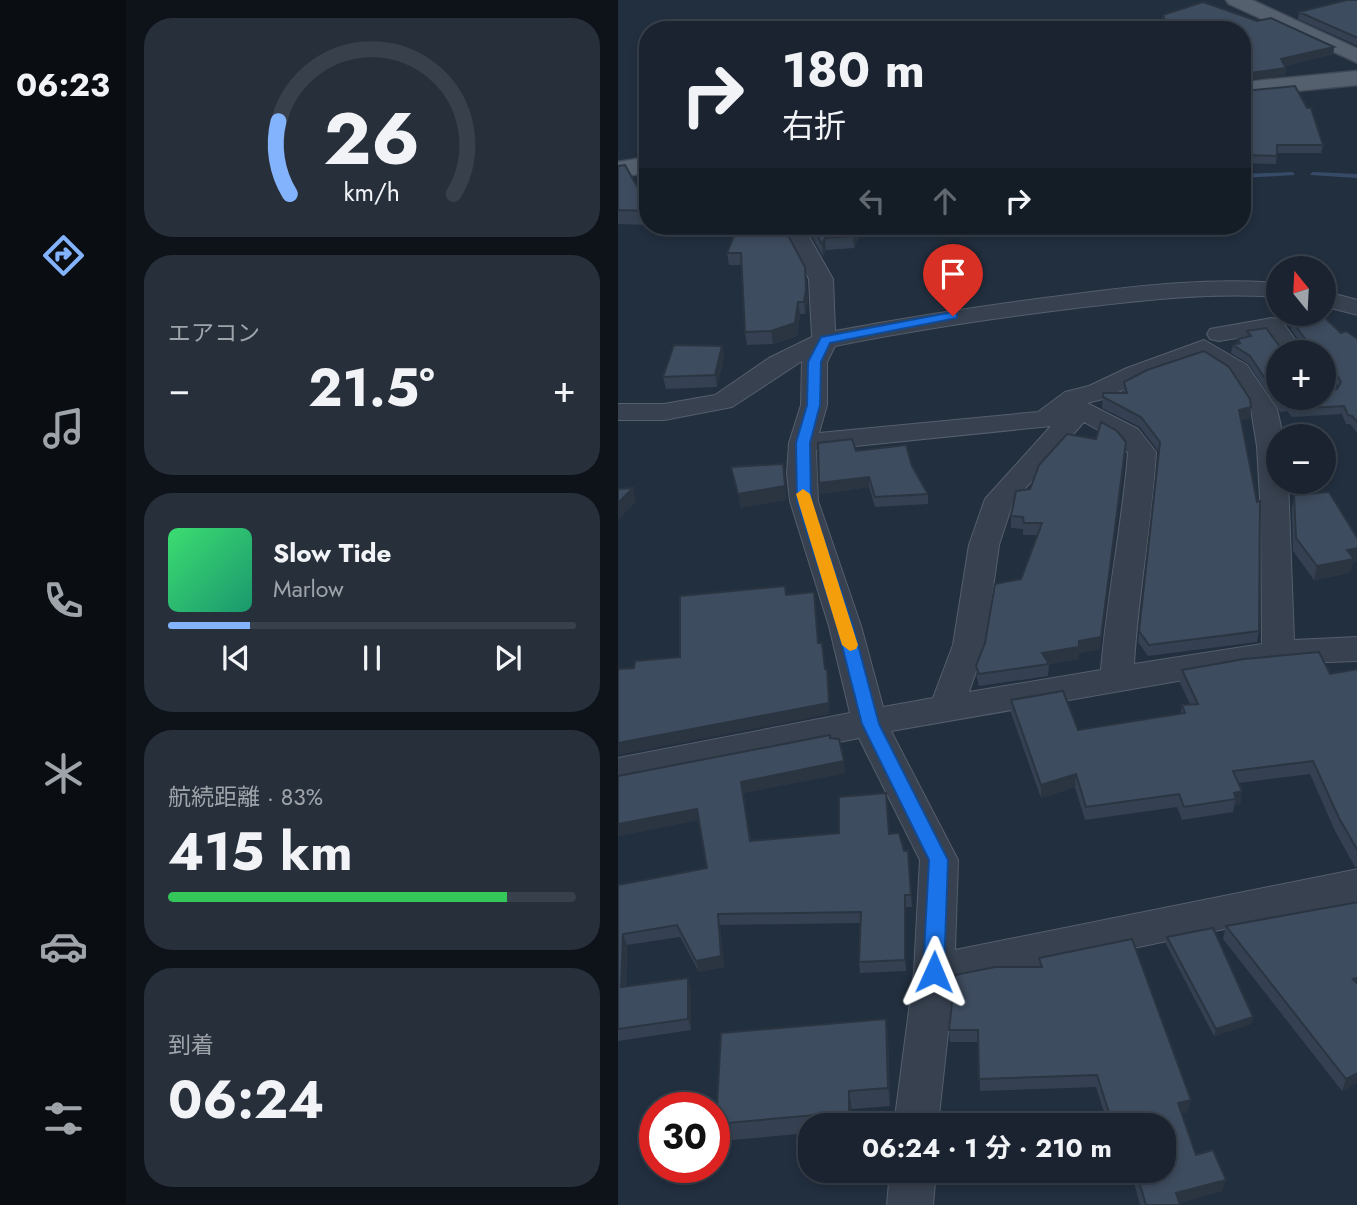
<!DOCTYPE html>
<html lang="ja">
<head>
<meta charset="utf-8">
<style>
  :root { --surface:#1a232f; --page:#272f3b; --text:#f1f3f6; --muted:#9fa4aa; --line:#38404b; --accent:#84b3fd }
  body { margin:0; font-family:Jost,"Noto Sans JP",sans-serif; background:var(--page); color:var(--text); height:100vh; display:flex; flex-direction:column; font-size:26px; white-space:nowrap }
  * { box-sizing:border-box; margin:0 }
  p { font-size:23px; color:var(--muted) }
  .icon { flex:none; width:38px; height:38px; fill:none; stroke:currentColor; stroke-width:2; stroke-linecap:round; stroke-linejoin:round }
  .map { position:relative; flex:1; overflow:hidden }
  .side { display:flex; flex-direction:column; gap:18px; padding:18px; background:#0e131a; width:492px }
  .side>* { flex:none }
  .guide { position:absolute; left:21px; top:21px; width:612px; height:214px; border-radius:28px; box-shadow:0 4px 10px #0003,0 0 0 2px var(--line); background:#1a232f; color:var(--text); overflow:hidden }
  .needle { width:46px; rotate:342deg }
  .fabs { position:absolute; left:648px; top:256px; display:grid; gap:14px }
  .fabs a { display:grid; place-items:center; width:70px; height:70px; border-radius:50%; background:var(--surface); box-shadow:0 4px 10px #0003,0 0 0 2px var(--line); font-size:35px }
  .speed { position:absolute; left:21px; top:1092px; display:flex; gap:14px; font-size:35px; font-weight:700; text-align:center }
  .speed>* { display:grid; place-content:center; width:91px; height:91px; border-radius:50%; background:var(--surface); box-shadow:0 4px 10px #0003,0 0 0 2px var(--line); line-height:1 }
  .speed .limit { border:10px solid #d22; background:#fff; color:#111 }
  .pin { position:absolute; display:grid; place-items:center; width:60px; height:60px; color:#fff; margin:-72px -30px; border-radius:50% 50% 50% 0; rotate:-45deg; box-shadow:0 0 7px #0007 }
  .pin .icon { rotate:45deg }
  .me { position:absolute; width:77px; margin:-38px; rotate:1deg; stroke-linejoin:round; filter:drop-shadow(0 0 5px #0008) }
  .turn { display:flex; align-items:center; gap:24px; height:147px; padding:0 28px; font-size:32px }
  .turn .icon { width:91px; height:91px; stroke-width:2.5 }
  .turn b { display:block; font-size:49px; line-height:60px }
  .lanes { display:flex; align-items:center; height:66px; padding:0 28px; background:#0003; justify-content:center; gap:35px; direction:ltr }
  .lanes .off { opacity:.35 }
  .big { font-size:52px; font-weight:700; line-height:1.1 }
  .side .card { flex:1; display:flex; flex-direction:column; justify-content:center; gap:10px; min-width:0; padding:0 24px; border-radius:28px; background:var(--page) }
  .side .dial { align-items:center; gap:0 }
  .dial svg { height:182px; overflow:visible; fill:none; stroke:var(--line); stroke-width:7; stroke-linecap:round; text-anchor:middle }
  .dial text { fill:var(--text); stroke:none }
  .song { display:flex; align-items:center; gap:21px }
  .cover { width:84px; height:84px; border-radius:10px; background:linear-gradient(135deg,hsl(140 70% 55%),hsl(160 70% 35%)) }
  .played { height:7px; border-radius:4px; background:linear-gradient(90deg,var(--accent) 20%,var(--line) 20%) }
  .keys { display:flex; justify-content:space-around; direction:ltr }
  .heat { display:flex; justify-content:space-between; align-items:center; font-size:38px; direction:ltr }
  .charge { height:10px; border-radius:5px; background:linear-gradient(90deg,#34c759 83%,var(--line) 0) }
  .trip { position:absolute; left:180px; top:1113px; width:378px; height:70px; border-radius:28px; background:var(--surface); box-shadow:0 4px 10px #0003,0 0 0 2px var(--line); font-weight:700; line-height:70px; text-align:center }
  main { display:flex; flex:1; min-height:0 }
  .tab-bar { display:flex; flex-direction:column; width:126px; justify-content:space-around; align-items:center; background:#0a0e13; color:var(--muted) }
  .tab-bar .icon { width:49px; height:49px }
  .tab-bar .active { color:var(--accent) }
  .tab-bar b { font-size:32px; color:var(--text) }
  .map>svg:first-child { display:block }
</style>
</head>
<body>
<main>
<nav class="tab-bar">
<b>06:23</b>
<svg class="icon active" aria-label="directions" viewBox="0 0 24 24"><path d="M12 3l9 9-9 9-9-9zM9 14v-3h6M13 9l2 2-2 2"/></svg>
<svg class="icon" aria-label="music" viewBox="0 0 24 24"><path d="M9 18V5l10-2v13"/><circle cx="6" cy="18" r="3"/><circle cx="16" cy="16" r="3"/></svg>
<svg class="icon" aria-label="phone" viewBox="0 0 24 24"><path d="M5 4h4l2 5-3 2q2 4 5 5l2-3 5 2v4C11 20 4 13 5 4z"/></svg>
<svg class="icon" aria-label="climate" viewBox="0 0 24 24"><path d="M12 3v18M4 7l16 10M4 17L20 7"/></svg>
<svg class="icon" aria-label="car" viewBox="0 0 24 24"><path d="M5 17H2v-5l4-1 3-4h7l3 4 3 1v5h-3M9 17h6M6 11h13"/><circle cx="7" cy="17" r="2"/><circle cx="17" cy="17" r="2"/></svg>
<svg class="icon" aria-label="filters" viewBox="0 0 24 24"><path d="M4 7h16M4 17h16"/><circle cx="9" cy="7" r="2"/><circle cx="15" cy="17" r="2"/></svg>
</nav>
<section class="side">
<div class="card dial"><svg viewBox="0 0 100 80">
<path d="M14 69A42 42 0 1 1 86 69"/>
<path d="M14 69A42 42 0 0 1 9 37" stroke="#84b3fd"/>
<text x="50" y="56" font-size="32" font-weight="700">26</text>
<text x="50" y="72" font-size="11">km/h</text>
</svg></div>
<div class="card"><p>エアコン</p>
<div class="heat"><a>−</a><b class="big">21.5°</b><a>+</a></div>
</div>
<div class="card">
<div class="song"><i class="cover"></i><div><b>Slow Tide</b><p>Marlow</p></div></div>
<div class="played"></div>
<div class="keys"><svg class="icon" aria-label="previous" viewBox="0 0 24 24"><path d="M18 5L8 12l10 7zM5 5v14"/></svg><svg class="icon" aria-label="pause" viewBox="0 0 24 24"><path d="M8 5v14M16 5v14"/></svg><svg class="icon" aria-label="next" viewBox="0 0 24 24"><path d="M6 5l10 7-10 7zM19 5v14"/></svg></div>
</div>
<div class="card"><p>航続距離 · 83%</p><b class="big">415 km</b><div class="charge"></div></div>
<div class="card"><p>到着</p><b class="big">06:24</b></div>
</section>
<div class="map">
<svg width="740" height="1205" viewBox="0 0 740 1205">
  <rect width="100%" height="100%" fill="#222f3f"/>
  <g fill="none" stroke-linecap="round" stroke-linejoin="round">
    <path fill="#374b69" fill-rule="evenodd" d="M674 172 677 174 676 175 625 178V174Z
      M695 172 740 174V178L693 175 692 174Z"/>
    <g stroke="#555e6c" stroke-width="2">
      <path id="street" d="M163 226H185L215 279 217 331C297 316 377 304 458 294 526 285 592 278 660 283V297C592 292 526 300 458 308 377 318 297 330 217 346L209 362V405L201 433 420 412 447 392 471 386 509 368 586 340 629 365 659 409 665 436H660V481H670L676 640 740 637V661L681 663 623 670 273 731 340 860 337 950 740 869V901L335 986 320 1125H276L296 972 302 860 241 738 0 786V758L232 713 211 626 172 501 169 474 171 443 183 405 184 361 114 407 46 420H0V404H46L97 395 151 358 194 337 191 279ZM584 358 611 375 633 409 639 446 643 516 644 644 516 664C520 593 534 523 538 452L520 429 469 403 489 398 527 378ZM466 422 500 441 510 453C504 526 489 597 483 670L351 692 367 645 381 545 395 502ZM433 426 367 499 351 545 335 645 315 698 265 707 243 626 200 501 198 450Z
        M705 291 740 300V315L705 306Z
        M654 318 663 320 686 352H661L648 333 601 341 592 339 589 334 592 329Z
        M705 381 714 383 719 390 715 396 704 397Z
        M272 1171H318L315 1205H269Z"/>
    </g>
    <g stroke="#404a57" stroke-width="3">
      <path id="primary" d="M608 0H634L740 49V63L611 4Z
        M740 71V85L625 96V82Z
        M30 157V172L0 178V162Z"/>
    </g>
    <use href="#street" fill="#37414f" fill-rule="evenodd"/>
    <use href="#primary" fill="#55606f" fill-rule="evenodd"/>
  </g>
  <path fill="#354152" fill-rule="evenodd" d="M740 0V46L680 19 681 12Z
    M585 2 639 21 653 18 716 47 715 54 667 66 668 68 667 75 625 82V30H547L544 22 545 15Z
    M625 82 626 91 705 145 703 153H659L658 164 625 163Z
    M0 166 30 206V225L0 224Z
    M53 226H165L187 267 190 301 187 314H182L179 336 155 344 129 345 127 332 123 265H111L109 253 119 229Z
    M188 226H247L236 248 208 250 205 256Z
    M674 321 723 333 740 339V434L732 424H728L724 414 674 417 669 411 662 412 631 364 613 353 615 345 619 344 620 339 628 337 629 331 662 347H685L673 329ZM705 352V379L716 381 720 387 719 389 660 397Z
    M104 346 106 357 99 387 48 389 45 377Z
    M506 382 632 418 623 420 641 631 639 642 530 656 520 642 541 452 522 427 484 408 485 393H505Z
    M238 451 294 466 310 494V504L257 507 251 487 202 494 201 483Z
    M412 489 482 649 461 653 460 659 431 664 430 676 361 686 359 678 358 666 403 579 419 535H405V529L393 528V516Z
    M676 495 740 539V561L735 562 732 573 696 580 675 551 674 509Z
    M740 669V867H737L717 831 692 774 621 783 624 791 622 804 616 806 615 812 564 820 559 807 467 820 457 787 423 798 393 713V700L460 730 563 714 564 705 572 704 562 683 564 670 712 674Z
    M213 738 227 773 125 793 133 841 271 834 286 851H290L294 907H288V971L242 973 241 962 242 923 102 925 106 967 81 972 62 937 9 945 8 986 73 989V1030L0 1041V885L89 868 80 820 0 836V776Z
    M740 902V1082L724 1091 605 939 608 926Z
    M549 937 635 1017 633 1024 596 1036 548 944Z
    M421 958 570 1112 564 1113 578 1155 604 1191 561 1203 562 1205H522L513 1171H546V1125H490L478 1087 362 1091 360 1042H332L331 1030 421 967Z
    M268 1019 270 1037 272 1106 234 1109V1125H192V1133L103 1141 98 1124Z"/>
  <path fill="#2b3542" d="M716 47 715 54 662 67 663 59Z
    M668 68 667 75 625 82V74Z
    M240 226H247L236 248 235 236Z
    M207 238 208 250 205 256 204 244Z
    M187 267 190 301 187 314 186 302Z
    M180 302 182 314 179 336 155 344 153 331Z
    M104 346 106 357 99 387 97 375Z
    M633 407 632 418 620 421 621 410Z
    M507 454 482 649 461 653 460 659 424 665V653L461 641Z
    M165 464 169 500 122 508 120 494Z
    M251 477V487L202 494 201 483Z
    M15 488 18 502 0 520V503Z
    M740 548V561L735 562 732 573 696 580 699 566 729 550Z
    M209 669 212 714 0 755V743Z
    M226 761 227 773 125 793 123 782Z
    M458 774 457 787 423 798V785Z
    M624 791 622 804 616 806 618 799 616 793Z
    M79 809 81 820 0 836V824Z
    M287 895 288 907V971L287 960Z
    M100 914 102 925 106 967 81 972 78 961Z
    M5 934 9 945 7 998 3 987Z
    M70 978 73 989V1030L70 1019Z
    M635 1017 633 1024 596 1036 598 1029Z
    M268 1019 270 1037 272 1106 270 1088Z
    M740 1073V1082L724 1091 728 1079Z
    M231 1091 234 1109V1125L231 1112Z
    M573 1100 570 1112 558 1115 560 1103Z
    M608 1180 604 1191 556 1205 558 1193Z"/>
  <path fill="#3e4c5f" stroke="#2b3542" stroke-width="2" fill-rule="evenodd" d="M729 0H740V38L681 12Z
    M585 2 639 21 653 18 716 47 663 59 668 68 625 74V30H550L545 15Z
    M625 82 626 91 677 86 689 108H693L705 145H659V156L625 155Z
    M7 165 30 206V211L0 210V166Z
    M120 226H165L187 267 188 289 186 302H180L177 323 153 331 127 332 123 253H109Z
    M194 226H240L235 236 207 238 204 244Z
    M705 316 723 333 728 331 740 339V423L734 416 730 415 726 406 675 409 670 403 664 404 632 356 615 345 622 343 620 339 633 336 629 331 648 328 662 347H687L690 343 674 321ZM660 352H705V371L718 373 723 382 719 389 705 391V397H660Z
    M56 345 104 346 97 375 45 377Z
    M586 351 611 367 632 399 633 407 621 410 639 502 642 501 641 631 531 645 521 631 542 442 523 417 485 397V393H509L506 382 529 370Z
    M483 422 499 431 508 442 483 637 461 641V647L424 653 431 664 361 674 358 666 367 643 377 584 403 579 424 523H406L405 517 393 516 398 491 412 489 421 465 449 434 478 439Z
    M234 439 238 451 288 445 294 466 310 494 257 497 251 477 201 483 200 443Z
    M165 464 167 486 120 494 113 467Z
    M15 488 0 503V489Z
    M711 492 740 539V548L729 550 736 559 699 566 678 538 676 495Z
    M167 586 168 595 196 592 200 643H204L207 669H209L211 703 0 743V669L16 668 17 661 62 657V596Z
    M701 652 712 674 740 669V851L721 818 695 761 615 771 624 791 616 793 618 799 566 807 561 794 468 807 458 774 423 785 393 700 445 691 460 730 567 713 564 705 580 704 564 670 626 659Z
    M212 735V738L221 739 226 761 123 782 132 841 221 833V797L268 793 271 834 281 833 286 851H290L293 895H287V960L241 962 243 912 100 914 103 956 78 961 59 925 5 934 3 987 70 978V1019L0 1029V885L89 868 79 809 0 824V776Z
    M740 902V978L735 979 740 984V1073L728 1079 608 926Z
    M595 928 635 1017 598 1029 549 937Z
    M514 939 573 1100 560 1103 578 1155 595 1150 608 1180 558 1193 562 1205H528L518 1171H546V1125H495L479 1075 361 1079 360 1030H331L337 975 377 967H424L421 958Z
    M268 1019 270 1088 231 1091V1112L98 1124 103 1033Z"/>
  <path fill="#1a73e8" stroke="#114b97" stroke-width="2" d="M335 312 339 313V318L212 343 203 362 202 405 192 443 193 501 235 626 261 724 330 860 326 972 323 978 316 981 308 978 305 972 311 860 244 724 219 626 179 501 178 443 189 405 190 362 203 337Z"/>
  <path fill="#f59e0b" d="M185 489 192 494 240 645 238 649 232 651 224 645 178 494Z"/>
</svg>
<div class="fabs">
<a><svg class="needle" viewBox="-14 -14 28 28"><path d="M0-13l5 13h-10z" fill="#e53935"/><path d="M0 13l5-13h-10z" fill="#9fa4aa"/></svg></a>
<a>+</a>
<a>−</a>
</div>
<div class="speed"><div class="limit">30</div></div>
<div class="pin" style="left:335px;top:316px;background:#d93025"><svg class="icon" aria-label="arrive" viewBox="0 0 24 24"><path d="M6 21V4h12l-3 4 3 4H6"/></svg></div>
<svg class="me" style="left:316px;top:972px" viewBox="-20 -20 40 40"><path d="M0-17L14 15 0 8-14 15z" fill="#1a73e8" stroke="#fff" stroke-width="4"/></svg>
<div class="trip">06:24 · 1 分 · 210 m</div>
<div class="guide">
<div class="turn"><svg class="icon" aria-label="right" viewBox="0 0 24 24"><path d="M7 20v-9h11M14 6l5 5-5 5"/></svg><div><b>180 m</b>右折</div></div>
<div class="lanes"><svg class="icon off" aria-label="left" viewBox="0 0 24 24"><path d="M17 20v-9H6M10 6l-5 5 5 5"/></svg><svg class="icon off" aria-label="ahead" viewBox="0 0 24 24"><path d="M12 20V5M6 11l6-6 6 6"/></svg><svg class="icon" aria-label="right" viewBox="0 0 24 24"><path d="M7 20v-9h11M14 6l5 5-5 5"/></svg></div>
</div>
</div>
</main>
</body>
</html>
